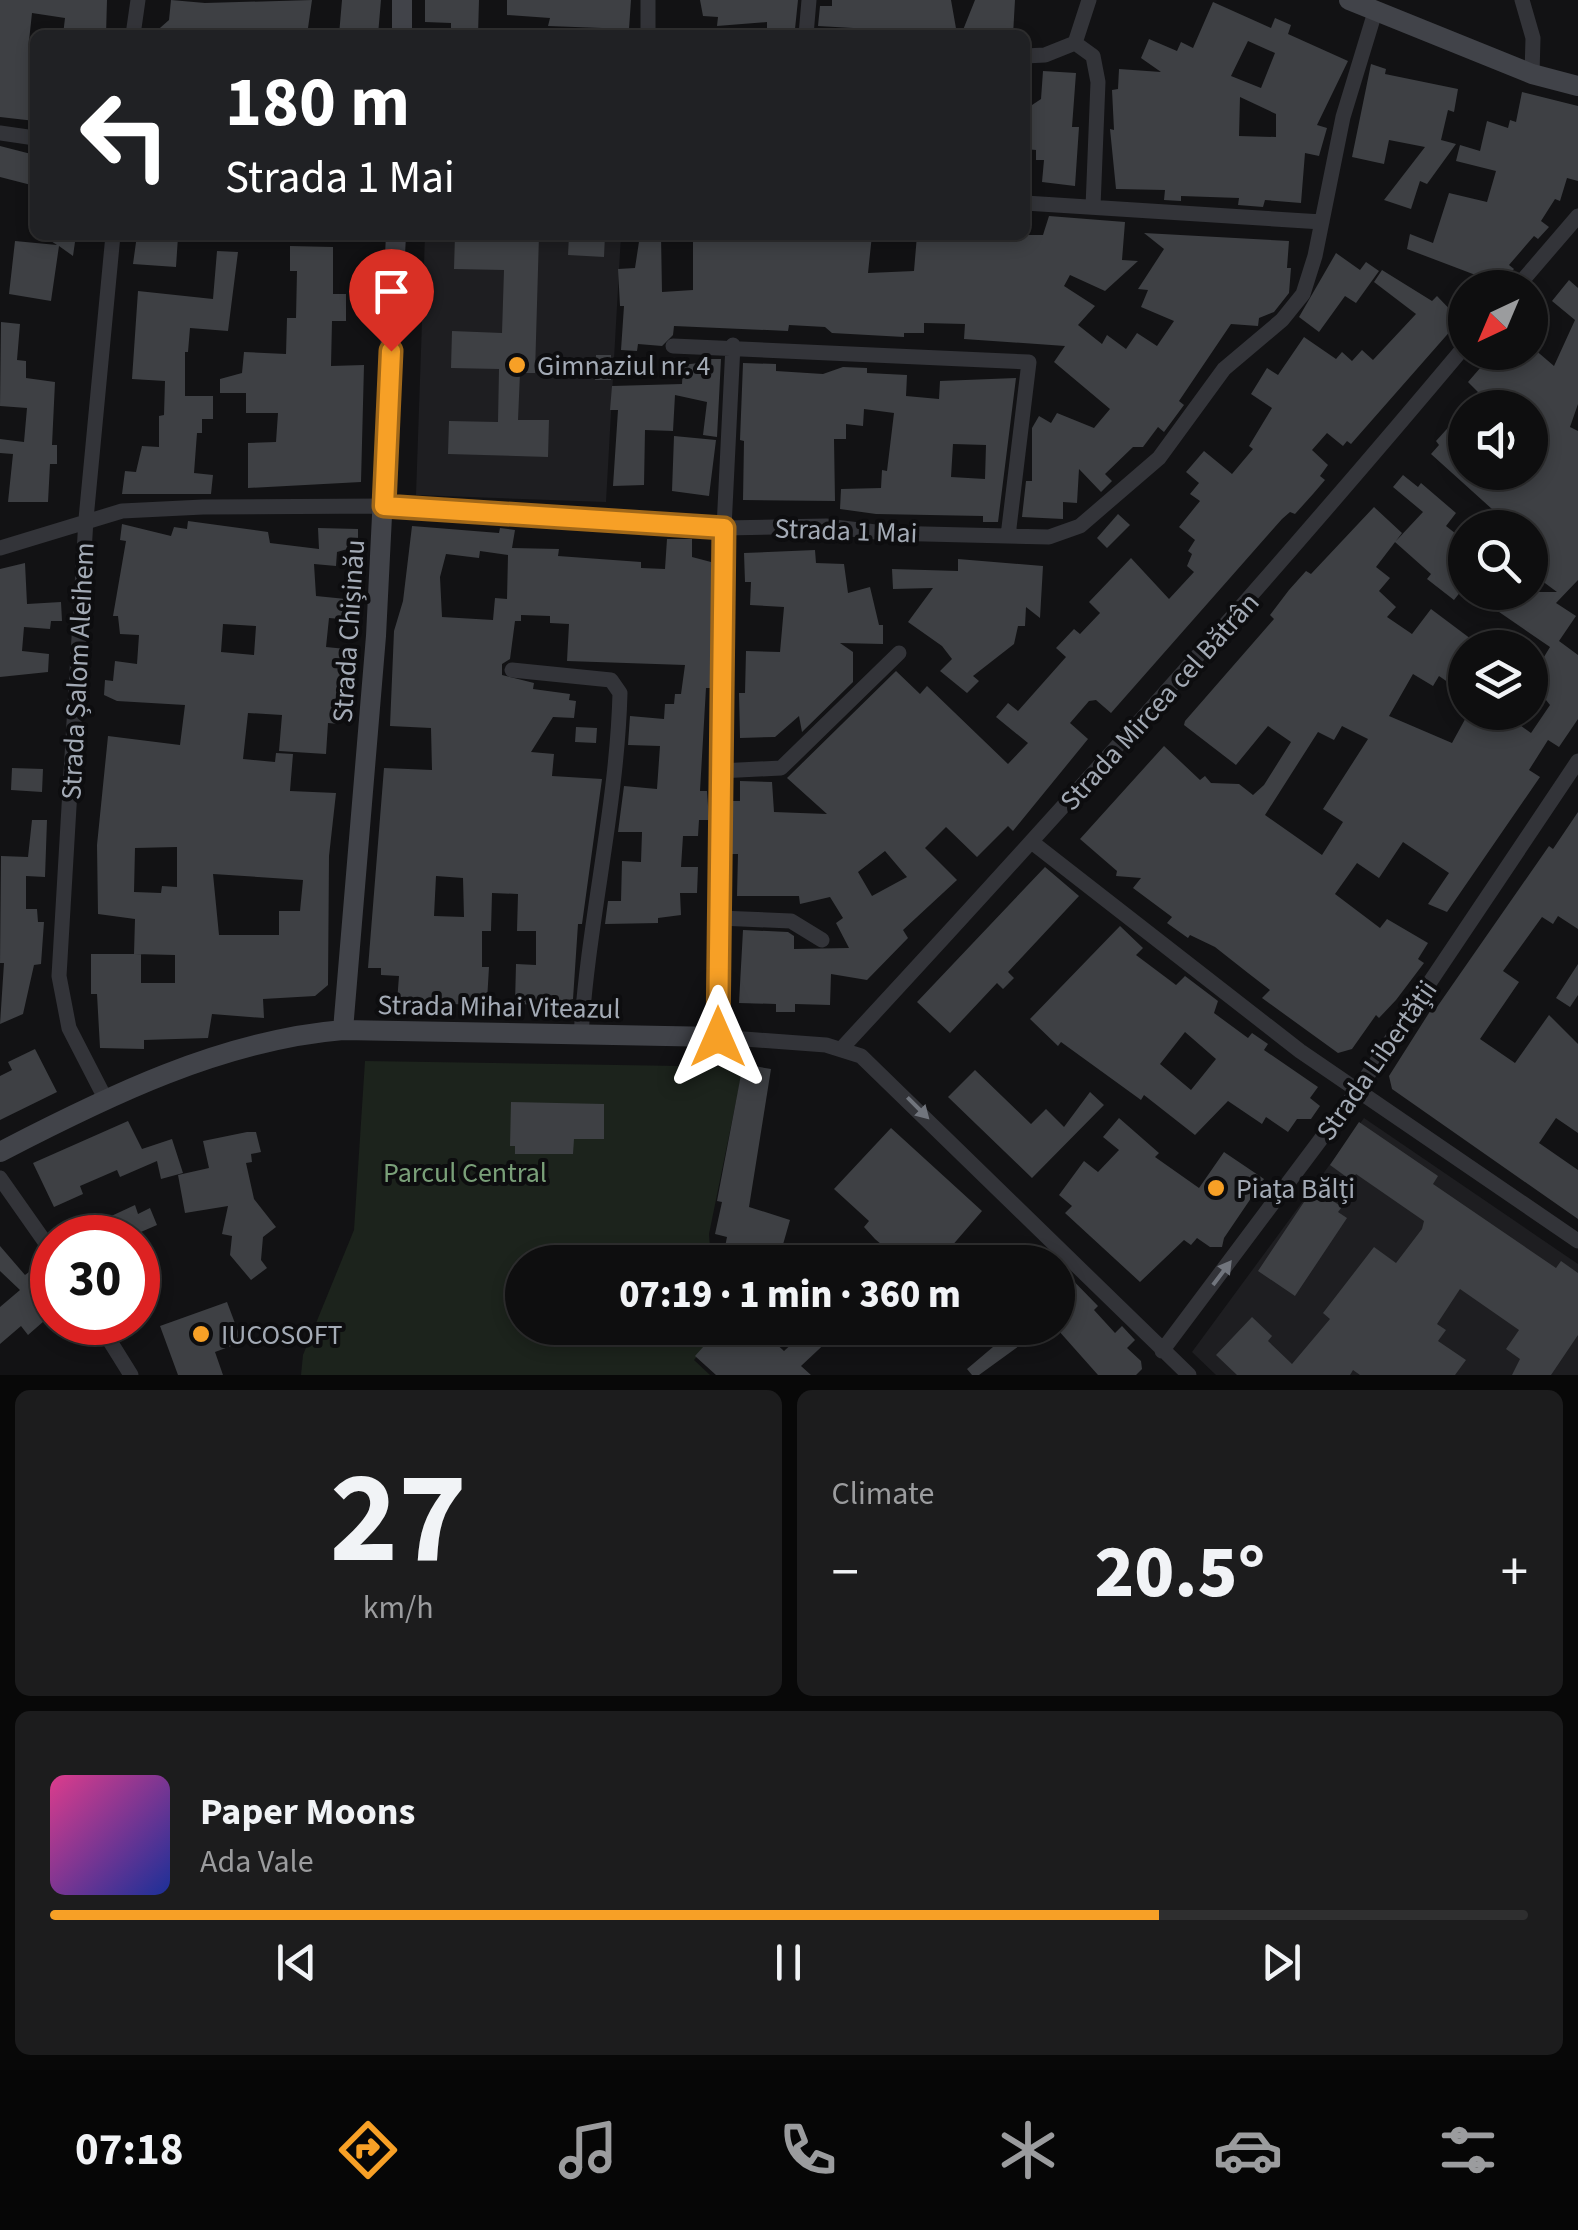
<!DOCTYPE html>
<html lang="en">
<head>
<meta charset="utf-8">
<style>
  :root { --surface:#0e0e0f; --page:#1c1c1d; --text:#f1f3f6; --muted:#9b9c9e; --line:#2e2e2f; --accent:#f7a026 }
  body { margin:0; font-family:"Source Sans 3",sans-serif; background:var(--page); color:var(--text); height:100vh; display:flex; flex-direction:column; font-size:38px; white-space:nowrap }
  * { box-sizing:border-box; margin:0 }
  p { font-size:32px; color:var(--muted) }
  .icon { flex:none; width:55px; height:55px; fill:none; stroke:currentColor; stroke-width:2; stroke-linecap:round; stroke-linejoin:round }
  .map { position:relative; height:1375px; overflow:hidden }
  .side { display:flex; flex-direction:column; gap:15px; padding:15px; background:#080808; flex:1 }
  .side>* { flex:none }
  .banner { position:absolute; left:30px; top:30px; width:1000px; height:210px; border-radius:15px; box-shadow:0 5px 15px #0003,0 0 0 2px var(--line); background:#202124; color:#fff; overflow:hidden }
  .needle { width:65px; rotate:224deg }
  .buttons { position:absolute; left:1448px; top:270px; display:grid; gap:20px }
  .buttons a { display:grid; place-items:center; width:100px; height:100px; border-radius:50%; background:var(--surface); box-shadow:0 5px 15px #0003,0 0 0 2px var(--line); font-size:50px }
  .speed { position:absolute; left:30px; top:1215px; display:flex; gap:20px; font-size:50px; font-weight:700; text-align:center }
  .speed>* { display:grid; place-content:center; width:130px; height:130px; border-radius:50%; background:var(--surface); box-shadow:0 5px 15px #0003,0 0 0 2px var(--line); line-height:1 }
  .speed .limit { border:15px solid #d22; background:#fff; color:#111 }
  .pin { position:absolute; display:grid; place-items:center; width:85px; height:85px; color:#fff; margin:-102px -42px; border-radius:50% 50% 50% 0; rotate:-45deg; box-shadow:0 0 10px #0007 }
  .pin .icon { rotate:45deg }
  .me { position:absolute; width:110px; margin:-55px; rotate:0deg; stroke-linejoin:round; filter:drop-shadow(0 0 8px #0008) }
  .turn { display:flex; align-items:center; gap:35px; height:210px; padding:0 30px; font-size:45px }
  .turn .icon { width:130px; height:130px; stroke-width:2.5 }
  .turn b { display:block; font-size:70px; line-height:85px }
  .big { font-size:75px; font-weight:800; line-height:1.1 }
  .side .widget { flex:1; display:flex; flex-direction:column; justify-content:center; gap:15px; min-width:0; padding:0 35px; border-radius:15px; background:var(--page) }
  .side .dial { align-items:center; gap:0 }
  .dial b { font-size:130px; line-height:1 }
  .song { display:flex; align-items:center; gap:30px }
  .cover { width:120px; height:120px; border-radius:15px; background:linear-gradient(135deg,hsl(330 70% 55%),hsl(230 70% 35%)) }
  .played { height:10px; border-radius:5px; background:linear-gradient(90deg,var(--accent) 75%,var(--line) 75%) }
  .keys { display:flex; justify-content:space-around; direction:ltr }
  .heat { display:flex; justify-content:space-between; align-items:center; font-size:55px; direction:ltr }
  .side .tiles { flex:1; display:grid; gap:15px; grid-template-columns:1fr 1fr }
  .widget:last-child { grid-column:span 2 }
  .trip { position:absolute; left:505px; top:1245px; width:570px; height:100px; border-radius:50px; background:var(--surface); box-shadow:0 5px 15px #0003,0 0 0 2px var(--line); font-weight:800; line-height:100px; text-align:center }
  .dock { display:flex; height:160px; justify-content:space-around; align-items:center; background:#060606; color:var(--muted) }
  .dock .icon { width:70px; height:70px }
  .dock .active { color:var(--accent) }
  .dock b { font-size:45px; color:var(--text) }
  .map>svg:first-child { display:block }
</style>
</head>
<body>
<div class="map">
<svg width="1578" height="1375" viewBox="0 0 1578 1375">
  <rect width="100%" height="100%" fill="#121214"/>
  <path fill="#1e1e21" d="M425 235H621L606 502 416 495Z
    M1364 1118 1578 1264V1375H1216L1192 1352Z"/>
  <path fill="#1c231c" d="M365 1061 743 1067 709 1234 711 1262H522V1328H716L717 1334 694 1360 710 1375H301L303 1355 354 1230Z"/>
  <path fill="#3e4044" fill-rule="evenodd" d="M0 0H107L106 35H63L65 18 32 13 29 41 35 42V121L0 117Z
    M171 0 205 3 312 0 307 35H152L169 20Z
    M342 0H381L378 35H339Z
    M425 0H479L478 35H451V23L425 22Z
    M507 0H631L629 29 548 26 550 18 507 15Z
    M700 0H798L795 29 767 30V22L717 26 718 17 703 16Z
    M832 0H951L957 34 852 35 853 28 818 26 820 6H832Z
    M975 0H1015L1013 35H961Z
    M1213 2 1271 28 1275 18 1291 25 1288 34 1348 61 1317 125 1327 128 1319 156 1305 153 1301 203 1265 200 1263 207 1238 205 1239 198 1181 196V201L1164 200 1165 190 1116 189 1110 129 1114 130 1112 90 1118 89 1119 69 1161 72 1141 58 1149 39 1177 51 1181 42 1193 48ZM1248 41 1275 53 1261 88 1231 76ZM1240 97 1276 114V137L1239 136Z
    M1371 64 1386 69 1385 74 1458 89 1454 112 1448 110 1441 140 1456 144 1427 184 1420 181 1411 209 1384 200 1425 147 1389 140 1384 164 1352 157Z
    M1043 71 1076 73 1072 127H1079L1075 186 1042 182 1044 160H1036V150L1025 149 1032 105 1041 99Z
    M1522 92 1578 106V181L1567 178 1560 201 1555 199 1541 221 1549 227 1538 239 1534 236 1509 265 1514 269 1505 279 1500 275 1494 282 1407 249 1410 234 1433 243 1449 193 1487 202 1496 171 1456 161 1460 145 1480 151 1487 121 1508 128 1510 120 1516 122Z
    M0 146 35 155V186L0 177Z
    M1049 216 1125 222 1122 260 1138 261 1105 291 1070 275 1064 286 1095 306 1078 325 1102 344 1107 335 1126 349 1137 333 1157 346 1174 321 1141 307 1148 290 1138 289 1164 249 1144 233 1289 241 1287 268H1291L1289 293 1274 312 1259 318 1258 326 1231 324 1179 401 1184 405 1164 432 1158 427 1143 447H1133L1105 474 1112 481 1101 492 1079 469 1077 503 1063 502V519L1022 517 1026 481H1032V428L1039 416 1051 423 1057 413 1094 428 1110 409 1054 362 1065 346 964 339 965 324 924 323V333H904V337L832 333 825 327 789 325 788 331 674 326 673 335 662 346 638 344 637 351 621 350 624 306H620L618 269 635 268 640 235H661L662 292 693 290V235H872L868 273 914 271 917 235H1043Z
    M42 235H76L73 256 59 246 51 301 9 294 15 241 57 245Z
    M137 235 178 237 176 267 133 264Z
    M455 235H539L535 373H520L518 420H549L548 457 448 454 449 421 498 422 499 369 451 368 452 331 502 333 504 270 454 269Z
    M569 235H605L604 257 568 255Z
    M290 246 333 247V294H346V321H332L331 366 364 365 361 482 248 488V443L276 442 278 413H246V393H220V379L242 373 244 352 286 354 287 318H296L297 271H290Z
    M217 251 238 252 228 331 190 328 188 352H185V396H213V419H202V433H197L194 473 213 475 211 494H122L125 471 136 472 142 446 159 447V416L164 415 165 381 132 379 138 291 213 299Z
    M1336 253 1360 270 1366 262 1379 271 1356 303 1345 296 1319 332 1299 317Z
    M1382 270 1432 301 1437 296 1460 320 1351 444 1347 441 1343 446 1327 433 1312 450 1328 465 1320 476 1325 480 1313 494 1295 514 1290 512 1282 519 1111 713 1096 700 1089 701 1070 723 1088 739 1013 831 1008 826 977 857 946 827 925 848 957 880 903 930 908 938 867 980 831 974 830 1005 795 1004V1012H776V1004L739 1003 743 930 788 932 794 936V949L849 948 836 923 843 918 830 897 800 904 799 896H737L738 854H731L732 801H740V781L772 782 774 812 827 814 787 778 896 671 920 694 927 686 1008 764 1028 743 996 717 1008 703 1018 711 1066 657 1056 648 1074 629 1080 634 1100 613 1089 602 1131 558 1169 599 1194 572 1187 566 1192 554 1188 551 1195 540 1179 527 1200 501 1190 494 1199 483 1186 472 1204 451 1232 474 1253 449 1249 446 1272 408 1251 394 1267 368 1278 375 1304 337 1336 359 1342 352 1352 361 1362 350 1373 360 1416 314 1374 282ZM885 851 907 877 872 896 858 872Z
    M1569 280 1578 288V404L1570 427 1578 431V580L1556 603 1576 616 1559 641 1578 655V719L1559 747 1548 740 1529 770 1540 777 1447 912 1428 904 1449 873 1403 842 1379 878 1357 863 1335 894 1380 928 1387 919 1428 943 1418 959 1424 963 1396 1000 1379 1018 1376 1015 1352 1049 1338 1053 1262 998 1270 990 1248 973 1215 947 1190 935 1188 938 1167 923 1172 917 1133 888 1141 878 1116 876 1117 871 1080 839 1164 746 1200 780 1205 776 1211 783 1239 784 1253 795 1264 785 1291 742 1268 726 1236 765 1184 725 1185 721 1274 619 1270 615 1289 590 1306 571 1311 574 1374 507 1402 533 1376 567 1390 578 1379 591 1396 607 1387 617 1412 634 1431 609 1483 648H1465V694L1439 676 1433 686 1413 674 1389 716 1452 743 1469 712H1502L1531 733 1550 705 1530 680 1550 647 1470 592H1557L1530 572V528H1513L1431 454 1439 445 1436 441 1465 409V472H1530V408H1464L1478 392 1468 382 1494 352H1530L1533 348 1554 366 1575 320 1552 301ZM1342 726 1368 739 1323 809 1343 822 1322 855 1265 815 1318 732 1334 740Z
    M1 322 20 324 17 360 26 361V378L55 382 52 445H57V464H50L48 502H8L13 454 0 453V439L24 442 27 408 0 406Z
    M596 355H611V380H595Z
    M705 359H721L717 437 703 435 707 402 675 395 673 431 645 430 644 485 613 486 618 410H610L612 386 682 384 683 365 706 362Z
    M743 363 776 364V371L823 374 843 367 867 368V373L907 375 906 396 939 399 940 381 1016 378 998 522H983V516L876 514 840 509 841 489 881 488 882 470 887 471 894 413 864 409 863 426 846 424V439H834L835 501 743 500 744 441 740 440ZM953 444 986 445 985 479 951 477Z
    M674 436 716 440 709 496 672 491Z
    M1403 475 1418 487 1421 483 1456 513 1446 526 1465 541V586L1454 600 1427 579 1431 574 1395 542 1423 512 1393 487Z
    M1118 514 1130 525 1107 548 1097 538Z
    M188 521 268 532 270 543 319 549 318 528 358 529V546L337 552 336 566 314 564 316 596 356 600 354 620 329 618 326 647 346 649 339 724 328 723 326 754 279 751 282 715 248 713 243 759 275 762 276 753 293 754 290 791 336 793 329 856 328 985 315 996 263 999 264 1018 212 1014 208 1038 144 1040V1049L100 1048 97 994H91V954H141V983H175V955L134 954 135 919 98 914 97 845 108 736 180 745 185 705 117 701 104 695 105 680 113 681 115 661 137 664 139 635 120 634 118 616H113L126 541 120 540 122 524 171 536 174 527 187 529ZM223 624 256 626 254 655 221 652ZM177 847V887L162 886 161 893 134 892 135 848ZM213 874 303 880 300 911H279V935H219Z
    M412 526 499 533 500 528 515 530 512 548 559 549 558 556 641 562V568L665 569 667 539H692V557L711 562V688H706L700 791H707L709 820H699L698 836H683L681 867H698L697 893H680L681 915 658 918V923L605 924 608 901H621L622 861 641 862 642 832H618L624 786 657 789 660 746 628 745 630 716 664 719 665 704H674L675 694H681L685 665 567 661 569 624 550 623V616L521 615V621H515L510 659 502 664V675L534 683 533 689 570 694 569 700 576 701 574 718 553 717 531 752 554 754 552 776 602 779 582 924H578L573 999 546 1005 515 1004 516 964 536 965V931H517L518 894 492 893 491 931H482V967H489L487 1001 478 1000V1005L397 1002 399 976 381 975V968H368L384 768 432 770 431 728 390 726 394 631 403 601ZM480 551 508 555 507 599 495 598 493 620 442 617 440 577 446 554 479 558ZM436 876 463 878 464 917 434 916Z
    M815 550 816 563 844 564 848 593 870 587 879 625H883V644L840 643 853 652V682L802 732 799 716 775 737 740 738 739 693H745L746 651 780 652 784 607 750 605 751 582H745L744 553Z
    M958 559 1043 566 1040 618 1026 607 1025 626H1018L1014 644 973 676 979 681 967 693 940 671 952 659 942 646 908 622 933 588 893 589 892 569 958 571Z
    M25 563 27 604 61 602 62 621H51L50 629 24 627 22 651 49 654 48 672 0 677V569Z
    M576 727 597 728 596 743 575 742Z
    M12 768 43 769 42 792 11 790Z
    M1578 812V929L1558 916 1553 924 1542 917 1503 971 1519 982 1480 1039 1515 1063 1549 1015 1578 1044V1133L1556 1118 1539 1143 1578 1170V1219L1392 1089 1389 1076 1434 1005 1437 1007 1549 846 1553 849Z
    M32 820H47L45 877 26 876V909H37L38 922H44L41 964 34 965 23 1014 0 1024 4 963H0L1 856 28 857Z
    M1045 867 1079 896 1008 972 1014 978 1003 989 997 983 950 1033 917 1002Z
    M1120 926 1143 948 1136 955 1176 985 1185 976 1218 1001 1214 1013 1248 1038 1252 1033 1268 1044 1264 1050 1318 1087 1310 1098 1320 1106 1311 1119H1297L1288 1132 1266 1117 1262 1124 1228 1101 1195 1135 1144 1095 1141 1100 1061 1042 1058 1046 1030 1019ZM1185 1032 1216 1059 1191 1090 1160 1064Z
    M1578 964V995L1570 1007 1556 998Z
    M35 1049 57 1092 0 1120V1076L12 1070 8 1062Z
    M743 1064 771 1069 749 1207 790 1220 778 1262H722L727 1237 715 1234 722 1202 717 1201Z
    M975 1070 1031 1124 1046 1109 1064 1127 1090 1092 1104 1105 1032 1178 948 1097Z
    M511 1102 604 1104V1139H574L573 1154H515V1146H510Z
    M1119 1118 1159 1153 1155 1157 1199 1188 1224 1152 1264 1179 1224 1238 1222 1247H1210L1197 1238 1191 1245 1184 1240 1140 1282 1065 1213 1072 1206 1059 1195 1084 1161 1098 1172 1119 1150 1103 1137Z
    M128 1121 142 1149 172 1139 183 1173 161 1179 157 1161 120 1177 117 1170 80 1186 83 1194 54 1207 33 1163Z
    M1359 1122 1438 1176 1433 1184 1556 1268 1561 1261 1578 1273V1335L1551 1375H1512L1520 1359 1506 1349 1519 1330 1460 1289 1437 1324 1446 1330 1438 1341 1466 1360 1455 1375H1360L1353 1370 1350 1375H1237L1216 1355 1252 1317 1272 1336 1268 1341 1292 1364 1330 1319 1323 1313 1374 1247 1396 1263 1422 1229 1424 1221 1356 1174 1352 1181 1330 1165Z
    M891 1128 982 1211 938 1262H902L875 1239 864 1227 869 1221 834 1189Z
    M247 1132H256L261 1152 251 1154 252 1162 246 1163 254 1199 276 1227 263 1237 261 1260 267 1268 251 1280 230 1255 232 1236 222 1234 228 1206 185 1213 178 1175 209 1168 203 1141Z
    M1318 1191 1342 1207 1338 1212 1347 1218 1295 1296 1258 1271 1310 1193 1315 1196Z
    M135 1205 138 1214 150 1208 157 1225 127 1238H64Z
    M0 1246 25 1275 45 1260 52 1263V1274L36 1287 52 1314 28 1335 21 1326 0 1344V1307L20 1290 0 1271Z
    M1058 1265 1098 1306 1094 1310 1115 1333 1122 1326 1135 1340 1127 1348 1141 1361 1142 1369 1136 1375H1098L1058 1330Z
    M227 1302 242 1342 215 1352 223 1375H178L160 1326Z
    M720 1328H759L784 1351 809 1328H825L833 1336 801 1366 811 1375H716L695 1356Z
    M1013 1330 1023 1343 979 1375H972L967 1369Z"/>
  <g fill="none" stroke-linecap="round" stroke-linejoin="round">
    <path stroke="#333439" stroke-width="15" d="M1522 0 1533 38 1532 74
      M133 35 138 0
      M648 35V0
      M806 35 809 0
      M1075 43 1089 0
      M1025 56 1045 55 1075 43 1093 56 1098 82 1093 207
      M0 133 35 138
      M1025 203 1322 222
      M1516 288 1578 216
      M733 345 724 528 718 1037 826 1045 861 1056 1189 1375
      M673 346 1029 362 1008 536
      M0 548 122 511 203 507 384 506 724 528 826 526 884 533 1049 537 1080 526 1159 458 1224 369 1282 320 1303 294 1315 256 1343 117 1375 12
      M512 670 611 680 620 693C617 808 588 921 581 1036
      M719 771 781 768 899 653
      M1033 843 1300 1051 1578 1241
      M719 918 791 921 822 940
      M842 1048C1055 818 1264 586 1465 346
      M105 1098 69 1028 59 976 86 519 113 235
      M0 1178 52 1252
      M98 1322 131 1375
      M1162 1351 1357 1091 1578 761"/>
    <path stroke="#414349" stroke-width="20" d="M1349 0 1532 74 1578 86
      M402 35V0
      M343 1030 376 636 396 235
      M0 1152C106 1097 222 1040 343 1030L718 1037"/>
  </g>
  <defs><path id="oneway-solid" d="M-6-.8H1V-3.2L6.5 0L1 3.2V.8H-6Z" transform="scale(2.5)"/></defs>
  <g fill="#71757d">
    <use href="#oneway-solid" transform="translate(918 1108) rotate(45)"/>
    <use href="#oneway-solid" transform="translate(1222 1273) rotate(-53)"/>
  </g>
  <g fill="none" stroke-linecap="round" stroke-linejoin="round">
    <g stroke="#a16819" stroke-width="25">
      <path id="route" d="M391 351 384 506 724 528 718 1037"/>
    </g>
    <use href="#route" stroke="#f7a026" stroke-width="18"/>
  </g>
  <g fill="#f7a026" stroke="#0d0d0f" stroke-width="4">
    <circle cx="517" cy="365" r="10"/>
    <circle cx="1216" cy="1188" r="10"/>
    <circle cx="201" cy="1334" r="10"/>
  </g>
  <g text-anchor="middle" stroke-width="8" stroke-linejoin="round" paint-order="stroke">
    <g font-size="28" fill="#a3aab5" stroke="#0d0d0f" text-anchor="start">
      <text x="537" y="375">Gimnaziul nr. 4</text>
      <text x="1236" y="1198">Piața Bălți</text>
      <text x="221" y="1344">IUCOSOFT</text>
    </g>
    <g font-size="28" fill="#a3aab5" stroke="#0d0d0f">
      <text transform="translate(846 530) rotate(2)" y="10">Strada 1 Mai</text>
      <text transform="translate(348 631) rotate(-86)" y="10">Strada Chișinău</text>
      <text transform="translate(77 671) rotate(-87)" y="10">Strada Șalom Aleihem</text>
      <text transform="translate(1159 701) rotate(-48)" y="10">Strada Mircea cel Bătrân</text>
      <text transform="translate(499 1006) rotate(1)" y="10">Strada Mihai Viteazul</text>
      <text transform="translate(1376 1060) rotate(-55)" y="10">Strada Libertății</text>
    </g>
    <g font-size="28" fill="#7aa079" stroke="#0d0d0f">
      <text x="465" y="1182">Parcul Central</text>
    </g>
  </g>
</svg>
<div class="buttons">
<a><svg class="needle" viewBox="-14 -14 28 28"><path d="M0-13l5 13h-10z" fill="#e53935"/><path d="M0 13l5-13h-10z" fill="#9b9c9e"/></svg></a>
<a><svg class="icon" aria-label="sound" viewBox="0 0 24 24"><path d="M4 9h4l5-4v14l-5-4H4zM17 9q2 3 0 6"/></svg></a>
<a><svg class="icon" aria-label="search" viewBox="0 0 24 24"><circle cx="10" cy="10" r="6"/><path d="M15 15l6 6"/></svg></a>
<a><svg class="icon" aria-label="layers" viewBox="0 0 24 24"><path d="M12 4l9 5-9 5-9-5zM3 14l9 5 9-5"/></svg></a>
</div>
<div class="speed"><div class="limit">30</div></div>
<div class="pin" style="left:391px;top:351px;background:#d93025"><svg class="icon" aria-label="arrive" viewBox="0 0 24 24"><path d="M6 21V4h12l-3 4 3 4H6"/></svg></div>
<svg class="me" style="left:718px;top:1037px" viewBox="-20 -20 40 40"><path d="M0-17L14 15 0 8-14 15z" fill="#f7a026" stroke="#fff" stroke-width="4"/></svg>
<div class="trip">07:19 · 1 min · 360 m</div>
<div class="banner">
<div class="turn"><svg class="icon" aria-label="left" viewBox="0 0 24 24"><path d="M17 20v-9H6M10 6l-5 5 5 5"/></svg><div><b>180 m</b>Strada 1 Mai</div></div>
</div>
</div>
<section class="side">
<div class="tiles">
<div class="widget dial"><b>27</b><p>km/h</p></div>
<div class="widget"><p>Climate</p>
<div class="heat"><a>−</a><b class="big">20.5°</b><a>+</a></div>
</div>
<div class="widget">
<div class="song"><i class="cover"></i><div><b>Paper Moons</b><p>Ada Vale</p></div></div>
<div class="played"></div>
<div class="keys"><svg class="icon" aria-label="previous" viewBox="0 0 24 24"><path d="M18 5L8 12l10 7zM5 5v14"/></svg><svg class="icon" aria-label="pause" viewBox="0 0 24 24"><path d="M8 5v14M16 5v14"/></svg><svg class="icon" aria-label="next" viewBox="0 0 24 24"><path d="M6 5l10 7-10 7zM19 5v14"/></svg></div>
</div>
</div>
</section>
<nav class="dock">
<b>07:18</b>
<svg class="icon active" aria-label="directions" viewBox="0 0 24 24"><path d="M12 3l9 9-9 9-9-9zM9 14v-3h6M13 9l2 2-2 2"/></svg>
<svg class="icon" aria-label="music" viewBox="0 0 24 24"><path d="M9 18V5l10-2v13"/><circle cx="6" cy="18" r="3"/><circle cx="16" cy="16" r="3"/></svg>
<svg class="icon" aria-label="phone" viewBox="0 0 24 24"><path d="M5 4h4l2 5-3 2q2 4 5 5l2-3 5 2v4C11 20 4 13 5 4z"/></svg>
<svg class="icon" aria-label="climate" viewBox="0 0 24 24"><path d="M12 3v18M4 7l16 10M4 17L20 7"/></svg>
<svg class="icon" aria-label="car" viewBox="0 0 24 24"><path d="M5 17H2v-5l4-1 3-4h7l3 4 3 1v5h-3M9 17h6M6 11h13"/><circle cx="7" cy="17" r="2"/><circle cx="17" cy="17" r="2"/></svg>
<svg class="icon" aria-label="filters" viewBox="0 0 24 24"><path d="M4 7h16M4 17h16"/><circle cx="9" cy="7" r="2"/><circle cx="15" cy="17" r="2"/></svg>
</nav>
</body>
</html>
